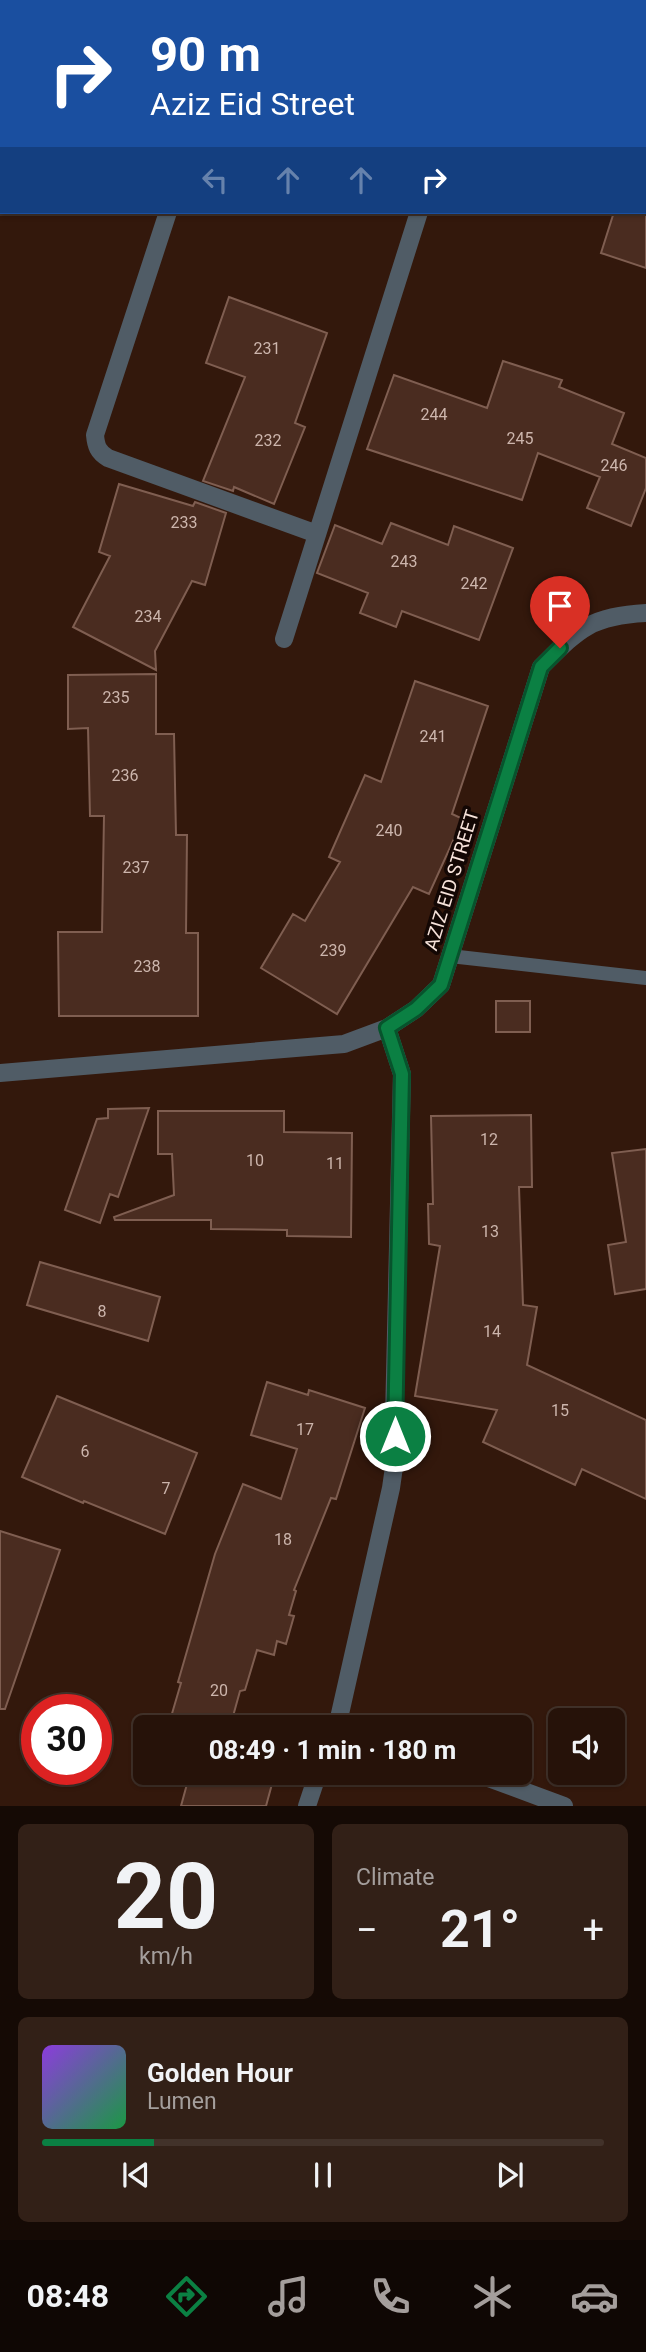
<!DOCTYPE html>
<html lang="en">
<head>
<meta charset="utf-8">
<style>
  :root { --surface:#261209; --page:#322017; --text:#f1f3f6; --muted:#a49e9c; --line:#42322a; --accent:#0b8043 }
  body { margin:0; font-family:Roboto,sans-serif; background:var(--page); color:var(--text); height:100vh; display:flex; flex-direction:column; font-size:26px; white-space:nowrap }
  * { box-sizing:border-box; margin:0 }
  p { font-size:23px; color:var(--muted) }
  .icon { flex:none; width:38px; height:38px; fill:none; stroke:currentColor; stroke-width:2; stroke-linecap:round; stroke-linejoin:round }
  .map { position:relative; height:1806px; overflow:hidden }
  .panel { display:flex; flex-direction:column; gap:18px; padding:18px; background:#150a05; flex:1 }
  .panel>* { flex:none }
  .hud { position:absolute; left:0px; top:0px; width:648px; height:214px; box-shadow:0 2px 5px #0004,0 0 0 2px var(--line); background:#1a4fa0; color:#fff; overflow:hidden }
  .fabs { position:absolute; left:548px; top:1708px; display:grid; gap:14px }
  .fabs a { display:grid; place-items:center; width:77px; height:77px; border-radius:10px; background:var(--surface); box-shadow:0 2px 5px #0004,0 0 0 2px var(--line); font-size:35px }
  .speed { position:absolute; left:21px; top:1694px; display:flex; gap:14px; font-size:35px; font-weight:700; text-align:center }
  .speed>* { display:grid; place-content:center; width:91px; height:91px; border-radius:50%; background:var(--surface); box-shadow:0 2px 5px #0004,0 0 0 2px var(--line); line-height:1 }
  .speed .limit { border:10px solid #d22; background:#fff; color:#111 }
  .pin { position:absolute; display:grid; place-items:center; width:60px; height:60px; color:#fff; margin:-72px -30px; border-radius:50% 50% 50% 0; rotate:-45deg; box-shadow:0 0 7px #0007 }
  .pin .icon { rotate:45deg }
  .me { position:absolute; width:77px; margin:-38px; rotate:0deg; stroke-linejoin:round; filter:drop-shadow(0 0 5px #0008) }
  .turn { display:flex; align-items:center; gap:24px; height:147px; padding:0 35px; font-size:32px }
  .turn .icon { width:91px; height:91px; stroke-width:2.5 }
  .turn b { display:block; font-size:49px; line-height:60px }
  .lanes { display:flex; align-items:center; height:66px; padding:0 35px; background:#0003; justify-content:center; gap:35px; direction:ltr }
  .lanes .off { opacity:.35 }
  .big { font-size:52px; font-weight:700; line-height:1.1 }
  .panel .widget { flex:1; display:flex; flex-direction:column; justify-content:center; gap:10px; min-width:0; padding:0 24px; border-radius:10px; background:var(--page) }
  .panel .dial { align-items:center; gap:0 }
  .dial b { font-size:91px; line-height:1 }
  .song { display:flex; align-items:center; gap:21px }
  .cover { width:84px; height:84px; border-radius:10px; background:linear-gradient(135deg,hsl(270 70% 55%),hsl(140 70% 35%)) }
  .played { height:7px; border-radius:4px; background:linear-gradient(90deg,var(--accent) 20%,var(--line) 20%) }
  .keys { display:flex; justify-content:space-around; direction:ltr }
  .heat { display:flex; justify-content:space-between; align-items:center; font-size:38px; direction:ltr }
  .panel .tiles { flex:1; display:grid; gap:18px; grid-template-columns:1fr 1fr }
  .widget:last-child { grid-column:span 2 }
  .trip { position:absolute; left:133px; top:1715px; width:399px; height:70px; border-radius:10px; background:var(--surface); box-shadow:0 2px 5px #0004,0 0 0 2px var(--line); font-weight:700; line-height:70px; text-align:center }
  .tab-bar { display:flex; height:112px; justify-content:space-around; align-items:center; background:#0f0704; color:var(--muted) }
  .tab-bar .icon { width:49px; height:49px }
  .tab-bar .selected { color:var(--accent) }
  .tab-bar b { font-size:32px; color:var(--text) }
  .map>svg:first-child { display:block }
</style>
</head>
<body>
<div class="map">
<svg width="646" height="1806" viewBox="0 0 646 1806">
  <rect width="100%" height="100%" fill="#33180c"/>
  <path fill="#4a2c20" stroke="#7f5e51" stroke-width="2" d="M614 212H646V268L601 253Z
    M229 297 327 333 295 423 305 427 274 504 234 487 233 491 203 481 245 377 206 363Z
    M503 361 562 380 559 387 624 413 612 444 646 458V488L631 526 587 508 600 477 538 453 522 500 367 449 394 375 487 408Z
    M119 484 193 506 195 502 226 513 205 585 192 581 155 651 156 670 73 627 110 556 99 552Z
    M391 523 448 545 454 526 513 548 479 640 402 611 396 627 360 613 368 593 317 573 335 525 382 544Z
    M156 674V734H174L176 835H187L186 933H198V1016H59L58 932H102L104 816H90L88 728 68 729V675Z
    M415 681 488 706 452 814 463 819 429 894 413 887 337 1014 261 968 293 914 305 921 340 862 329 857 365 775 381 782Z
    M496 1001H530V1032H496Z
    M149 1108 118 1197 110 1194 100 1223 65 1210 97 1119 108 1118V1109Z
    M158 1111H284V1132L352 1133 351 1237 287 1236V1230L211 1229V1220H115L114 1217 174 1195 172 1154H158Z
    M531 1115 532 1187H519L523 1305 537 1307 527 1365 646 1420V1499L582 1469 575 1485 483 1442 497 1410 415 1396 440 1246 429 1244 428 1204H433L431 1116Z
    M646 1149V1289L615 1294 608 1245 626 1242 612 1153Z
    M40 1262 160 1297 148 1341 27 1305Z
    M267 1382 308 1395 309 1390 365 1408 336 1499 331 1498 294 1590 296 1591 289 1615 294 1616 286 1644 277 1641 274 1655 257 1650 245 1690 240 1691 230 1727H188L190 1723 171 1717 181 1683 178 1682 215 1554 243 1484 281 1499 297 1449 251 1435Z
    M57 1396 197 1453 165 1534 84 1501 83 1503 22 1477Z
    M0 1531 60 1550 5 1709H0Z
    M190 1773H275L266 1806H181Z"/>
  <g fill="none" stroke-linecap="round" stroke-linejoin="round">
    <path stroke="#505c66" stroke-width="14" d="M450 956 646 978"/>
    <path stroke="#505c66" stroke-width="18" d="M386 0 391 2
      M238 2 239 0
      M168 212 95 435C96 446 98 452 108 458L317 534
      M284 639 419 212
      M0 1073 344 1044 387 1028 416 1009 441 985 541 667C579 629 590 616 646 613
      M337 1727 391 1488 396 1453 394 1418 402 1074 387 1028
      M475 1773 564 1806
      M307 1806 318 1773"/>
  </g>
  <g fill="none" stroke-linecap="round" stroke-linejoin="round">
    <g stroke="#07532c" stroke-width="18">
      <path id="route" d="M395 1436 402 1074 387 1028 416 1009 441 985 541 667 560 648"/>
    </g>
    <use href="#route" stroke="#0b8043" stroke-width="12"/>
  </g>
  <g text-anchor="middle" stroke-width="7" stroke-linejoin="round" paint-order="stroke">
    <g font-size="16" fill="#ccb5ac">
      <text x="267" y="354">231</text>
      <text x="434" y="420">244</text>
      <text x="520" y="444">245</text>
      <text x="268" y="446">232</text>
      <text x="614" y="471">246</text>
      <text x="184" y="528">233</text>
      <text x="404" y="567">243</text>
      <text x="474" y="589">242</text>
      <text x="148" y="622">234</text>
      <text x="116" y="703">235</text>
      <text x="433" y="742">241</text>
      <text x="125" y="781">236</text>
      <text x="389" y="836">240</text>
      <text x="136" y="873">237</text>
      <text x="333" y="956">239</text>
      <text x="147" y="972">238</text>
      <text x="489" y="1145">12</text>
      <text x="255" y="1166">10</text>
      <text x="335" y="1169">11</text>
      <text x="490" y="1237">13</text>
      <text x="102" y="1317">8</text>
      <text x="492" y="1337">14</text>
      <text x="560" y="1416">15</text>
      <text x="305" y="1435">17</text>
      <text x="85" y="1457">6</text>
      <text x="166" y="1494">7</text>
      <text x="283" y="1545">18</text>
      <text x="219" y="1696">20</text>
    </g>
    <g font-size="19" fill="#f7e3db" stroke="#130704">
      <text transform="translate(451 880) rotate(-73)" y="7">AZIZ EID STREET</text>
    </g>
  </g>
</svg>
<div class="fabs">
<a><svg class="icon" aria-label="sound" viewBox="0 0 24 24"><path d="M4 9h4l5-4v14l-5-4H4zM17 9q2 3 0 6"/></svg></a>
</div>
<div class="speed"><div class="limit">30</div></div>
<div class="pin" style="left:560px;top:648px;background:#d93025"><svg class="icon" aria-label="arrive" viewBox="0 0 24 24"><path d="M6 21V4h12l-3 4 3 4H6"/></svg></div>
<svg class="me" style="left:395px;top:1436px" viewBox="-20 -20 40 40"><circle r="17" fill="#0b8043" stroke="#fff" stroke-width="3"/><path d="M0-11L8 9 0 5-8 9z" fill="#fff"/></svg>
<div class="trip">08:49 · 1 min · 180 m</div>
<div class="hud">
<div class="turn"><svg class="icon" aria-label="right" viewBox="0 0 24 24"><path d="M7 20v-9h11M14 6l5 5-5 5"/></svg><div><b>90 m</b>Aziz Eid Street</div></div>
<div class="lanes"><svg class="icon off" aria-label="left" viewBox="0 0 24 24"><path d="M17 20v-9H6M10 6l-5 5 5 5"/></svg><svg class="icon off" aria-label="ahead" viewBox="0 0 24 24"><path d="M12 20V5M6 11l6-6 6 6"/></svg><svg class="icon off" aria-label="ahead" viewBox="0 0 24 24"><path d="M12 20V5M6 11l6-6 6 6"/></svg><svg class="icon" aria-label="right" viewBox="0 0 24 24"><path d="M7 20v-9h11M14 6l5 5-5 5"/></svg></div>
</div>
</div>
<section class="panel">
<div class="tiles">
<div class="widget dial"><b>20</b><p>km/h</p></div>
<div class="widget"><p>Climate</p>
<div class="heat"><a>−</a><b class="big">21°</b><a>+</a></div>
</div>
<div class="widget">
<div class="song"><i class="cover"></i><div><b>Golden Hour</b><p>Lumen</p></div></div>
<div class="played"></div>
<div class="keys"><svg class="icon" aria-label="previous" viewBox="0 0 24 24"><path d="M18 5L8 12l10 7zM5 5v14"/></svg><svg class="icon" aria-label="pause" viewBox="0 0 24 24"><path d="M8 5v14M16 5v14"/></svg><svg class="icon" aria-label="next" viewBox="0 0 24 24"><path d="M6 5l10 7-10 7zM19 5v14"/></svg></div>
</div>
</div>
</section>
<nav class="tab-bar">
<b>08:48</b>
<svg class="icon selected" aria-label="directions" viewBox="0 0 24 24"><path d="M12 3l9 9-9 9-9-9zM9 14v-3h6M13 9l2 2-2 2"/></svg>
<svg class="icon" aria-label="music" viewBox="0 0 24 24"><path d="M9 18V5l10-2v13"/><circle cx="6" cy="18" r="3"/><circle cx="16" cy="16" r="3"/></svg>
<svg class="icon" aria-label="phone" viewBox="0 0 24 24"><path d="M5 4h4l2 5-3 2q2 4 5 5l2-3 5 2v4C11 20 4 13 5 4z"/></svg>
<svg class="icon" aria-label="climate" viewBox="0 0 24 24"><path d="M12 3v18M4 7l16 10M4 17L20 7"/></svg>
<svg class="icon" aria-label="car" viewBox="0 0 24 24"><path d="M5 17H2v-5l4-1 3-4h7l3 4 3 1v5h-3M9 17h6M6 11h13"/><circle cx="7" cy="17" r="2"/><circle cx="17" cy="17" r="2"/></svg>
</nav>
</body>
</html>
